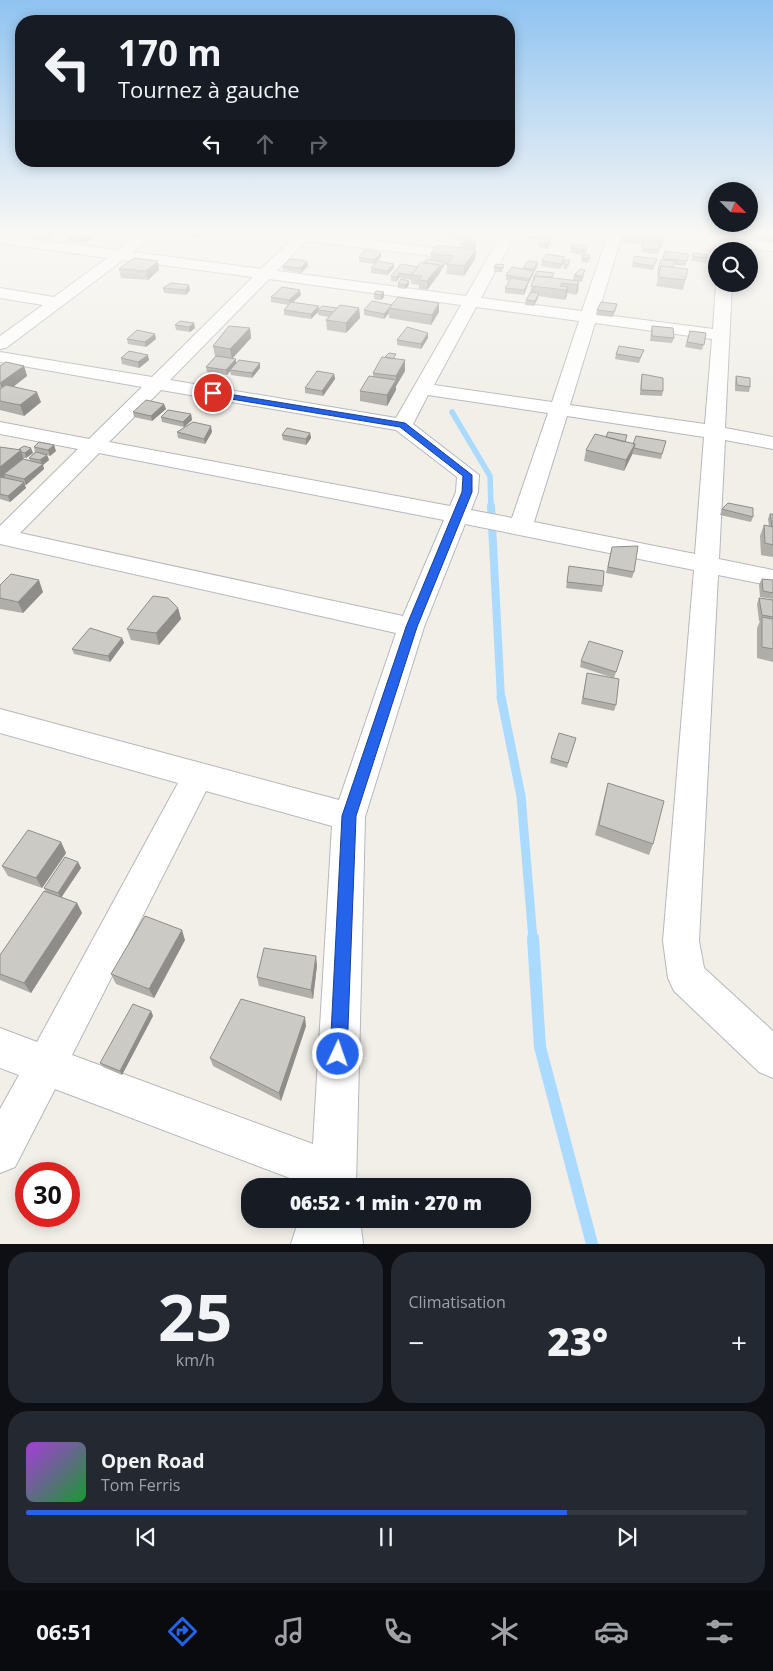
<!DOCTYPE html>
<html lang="fr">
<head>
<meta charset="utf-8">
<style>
  :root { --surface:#171b24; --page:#242831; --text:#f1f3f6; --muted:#9ea1a6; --line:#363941; --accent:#2563eb }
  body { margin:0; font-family:"Open Sans",sans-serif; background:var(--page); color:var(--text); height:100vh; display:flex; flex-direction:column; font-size:19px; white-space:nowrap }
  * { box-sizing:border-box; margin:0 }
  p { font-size:16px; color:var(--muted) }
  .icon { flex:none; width:28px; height:28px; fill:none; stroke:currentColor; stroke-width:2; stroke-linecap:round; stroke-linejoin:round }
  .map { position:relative; height:1244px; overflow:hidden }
  .side { display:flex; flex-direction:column; gap:8px; padding:8px; background:#0d0f14; flex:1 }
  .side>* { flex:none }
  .guide { position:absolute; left:15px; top:15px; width:500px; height:152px; border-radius:20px; box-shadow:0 2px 12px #0003; background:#171b24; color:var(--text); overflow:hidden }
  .needle { width:32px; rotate:114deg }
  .fabs { position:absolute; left:708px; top:182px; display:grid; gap:10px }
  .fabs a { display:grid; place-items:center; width:50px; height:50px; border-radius:50%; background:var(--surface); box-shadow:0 2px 12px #0003; font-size:25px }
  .speed { position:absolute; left:15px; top:1162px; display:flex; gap:10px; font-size:25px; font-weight:700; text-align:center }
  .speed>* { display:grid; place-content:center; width:65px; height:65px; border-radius:50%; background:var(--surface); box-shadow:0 2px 12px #0003; line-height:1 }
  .speed .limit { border:8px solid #d22; background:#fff; color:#111 }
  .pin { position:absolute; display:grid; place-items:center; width:42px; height:42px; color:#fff; margin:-21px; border:2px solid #fff; border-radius:50%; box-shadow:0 1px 5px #0007 }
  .me { position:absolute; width:55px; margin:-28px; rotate:3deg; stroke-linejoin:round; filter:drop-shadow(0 0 4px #0008) }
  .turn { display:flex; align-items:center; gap:18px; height:105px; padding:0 20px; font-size:22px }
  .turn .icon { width:65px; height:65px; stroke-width:2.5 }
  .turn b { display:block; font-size:35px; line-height:42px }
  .lanes { display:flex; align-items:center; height:48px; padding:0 20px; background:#0003; justify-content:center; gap:25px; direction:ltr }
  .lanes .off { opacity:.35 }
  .big { font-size:38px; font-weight:800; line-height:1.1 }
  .side .card { flex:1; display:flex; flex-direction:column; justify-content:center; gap:8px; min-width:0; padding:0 18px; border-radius:20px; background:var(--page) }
  .side .dial { align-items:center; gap:0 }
  .dial b { font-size:65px; line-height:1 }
  .song { display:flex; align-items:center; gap:15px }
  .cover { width:60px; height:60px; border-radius:8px; background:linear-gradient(135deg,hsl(280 70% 55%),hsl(130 70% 35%)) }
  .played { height:5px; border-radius:2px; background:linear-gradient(90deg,var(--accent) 75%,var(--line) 75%) }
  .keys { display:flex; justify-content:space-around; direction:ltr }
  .heat { display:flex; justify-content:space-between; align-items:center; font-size:28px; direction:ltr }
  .side .tiles { flex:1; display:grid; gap:8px; grid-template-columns:1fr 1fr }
  .card:last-child { grid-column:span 2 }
  .trip { position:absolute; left:241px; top:1178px; width:290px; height:50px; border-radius:20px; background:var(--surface); box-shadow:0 2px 12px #0003; font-weight:800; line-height:50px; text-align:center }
  .dock { display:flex; height:80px; justify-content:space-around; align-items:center; background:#090b0e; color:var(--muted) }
  .dock .icon { width:35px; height:35px }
  .dock .on { color:var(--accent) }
  .dock b { font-size:22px; color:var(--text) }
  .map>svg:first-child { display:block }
</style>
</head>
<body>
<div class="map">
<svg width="773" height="1244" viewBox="0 0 773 1244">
  <rect width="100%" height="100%" fill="#f1efe8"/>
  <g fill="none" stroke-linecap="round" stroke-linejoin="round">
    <path stroke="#aadaff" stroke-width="5.5" d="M452 412 490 476 491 507"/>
    <path stroke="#aadaff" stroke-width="8" d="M491 506 501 698"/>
    <path stroke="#aadaff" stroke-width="9" d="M501 697 521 796 533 939"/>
    <path stroke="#aadaff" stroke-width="12" d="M533 938 540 1047 592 1244"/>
    <g stroke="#b5b8bc" stroke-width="2">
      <path id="street" d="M0 235 117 250 138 235H154L133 252 261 269 296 235H330L466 252 471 253 473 256 471 259 466 260 306 241 277 271 466 296 501 235H515L481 298 582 311 608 235H622L598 314 713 329 716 284H732L725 428 773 437V449L725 440 719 559 773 570V586L718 575 699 941 704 968 773 1031V1078L759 1072 674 991 668 978 663 941 694 570 465 524 424 627 365 817 356 1186H311L55 1089 15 1167 0 1173V1109L19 1075 0 1068V1028L37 1042 178 783 0 733V709L339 800 396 633 0 544V526L78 449 0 434V422L89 439 142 387 0 362V352L152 377 253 277 123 260 6 348 0 349V336L43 305 0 298V288L54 297 107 258 0 243ZM269 279 461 305 396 418 170 380ZM476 307 579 321 552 402 434 385ZM595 323 712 339 705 424 570 405ZM161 390 396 430 457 477 456 492 450 506 109 442ZM428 395 548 413 512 518 471 510 478 492 479 475 413 424ZM567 416 704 437 695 554 534 522ZM99 453 444 520 403 616 20 533ZM206 791 332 826 313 1144 72 1055Z
        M727 239 773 243V251L722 246 720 243 722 240Z
        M299 1219H360L363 1244H291Z"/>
    </g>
    <use href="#street" fill="#fff" fill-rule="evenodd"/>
  </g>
  <path fill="#afaea9" d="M28 235H54L49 239 38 237V236L36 238 28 237Z
    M96 235H115L111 238Z
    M178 235H204L199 238Z
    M446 235H466L462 240 446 237Z
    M525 235H552L551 238V242L547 249 538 247V243L541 240 525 238Z
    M622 235H665L662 247H660L658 254 641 252 642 245 621 242Z
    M751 235H773V242L750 239Z
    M67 236H95L84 243 68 241Z
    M473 237V241L476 242V246L475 249 459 248 460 243 463 240V239Z
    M587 246V251L585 255 570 253 571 248Z
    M476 250 475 259 464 276 446 274 447 265H444V266L439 274 427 290 419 289V285L411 284V280L399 278 396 282 391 281V276L418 267 431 260V254Z
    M665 251 689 254 685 266 674 265 673 267 688 269 683 290 656 286 659 275 657 274 658 270 663 260Z
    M693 253 708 255 706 263 691 261Z
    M590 255 588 263 581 262 582 258Z
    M359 257H381L374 264 359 262Z
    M657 259 653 270 632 267 633 263Z
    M570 260 567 269H563L564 264Z
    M158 261 159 270 148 280 121 278 119 269Z
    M307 261 308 266 301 273 283 270V266Z
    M542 261 564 262 560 269 541 266Z
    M538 262 537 267 534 272 533 275 528 284 524 295 505 293V288L510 281 506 280V275L523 269V268Z
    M504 265 502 272H494V267Z
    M371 268H394L387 275 371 273Z
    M537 271 554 278 579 281 578 291 576 295 567 293 565 300 538 296 534 306 525 305 526 300 530 293 533 279Z
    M574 275H584L582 282 573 280Z
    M409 281V285L405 289 398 288V283Z
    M189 285 190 290 186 295 164 293 163 288Z
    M376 291 384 297 381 300 374 299V294Z
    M301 295 293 302 319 309 337 308H359L360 318 346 333 327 330 326 320 329 317 318 315V312L311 319 284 315V310L288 305 271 302V297Z
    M423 300 439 303V312L431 325 389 318V313L384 319 364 315V310L392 305Z
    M617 304 616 309 613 317 596 315 597 310Z
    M175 325 195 328 190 332 176 330Z
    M652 326 674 338 672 343 650 341 651 331Z
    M250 328 251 338 232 358 236 363H260V368L252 378 231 375 230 371 227 375 207 372 206 367 216 356H215L213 346Z
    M690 331 706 333 702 350 685 347Z
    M428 333V338L421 349 397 345V340Z
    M127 339H156L146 347 128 344Z
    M616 354 642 355 639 363 615 359Z
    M121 358 149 360 139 368 122 364Z
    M396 359 405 371 396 386V390L387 406 360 401V391L373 376V373Z
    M0 366H24L27 376 14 386 41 402 24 416 0 410Z
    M334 374 335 379 323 396 305 393V388Z
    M642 374 663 391 662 396 640 395 641 379Z
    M736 376 750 387 749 392 735 391V382Z
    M164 404 166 409 152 421 134 417 133 412Z
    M191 414 192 420 184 427 162 422 161 417Z
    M177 432H212L205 444 178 438Z
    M310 433 311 438 306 445 283 440 282 435Z
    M666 441 661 459 632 454 624 471 584 461 586 450 626 442 633 444Z
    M0 447 33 453 26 458H23L24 459 30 460 29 458 35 452 34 447 56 451 50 456 47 455 49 460 43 465 44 469 26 485H24L26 488 10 502 0 499Z
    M722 509 753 517 751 522 720 515Z
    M770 514H773V557L761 555 760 536 764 525 769 526 768 519Z
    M612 547 634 572 632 578 606 573Z
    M569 566 603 586 602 592 566 588Z
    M762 579 773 580V599L760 597 759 584Z
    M0 585 43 592 23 613 0 609Z
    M759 598 773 600V662L757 658V628L760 621H759L757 604Z
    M178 608 181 619 159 645 131 640 127 629Z
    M122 638 124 643 110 662 74 654 72 649Z
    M623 651 614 678 580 667 581 661Z
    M587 673 616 705 614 711 581 704Z
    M576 738 567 768 550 763 551 758Z
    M608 783 653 844 649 855 595 835 605 794Z
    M61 842 66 853 42 888 8 876 2 866Z
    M78 862 81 868 61 897 77 903 82 913 31 993 0 980V955L46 892 44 888Z
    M185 940 154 998 116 984 111 974Z
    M317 965 313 999 259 986 257 977Z
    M151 1011 153 1016 122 1075 103 1067 100 1063Z
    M306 1026 281 1101 213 1066 210 1058Z"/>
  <path fill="#8f8d8a" d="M48 235H54L49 239Z
    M89 235H95V236L84 243 83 239Z
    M198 235H204L199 238Z
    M551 238V242L547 249 548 244Z
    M476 250 475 259 464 276V266Z
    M381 253V257L374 264V260Z
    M565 257 564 262 560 269 561 264Z
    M158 261 159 270 148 280 146 271Z
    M307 261 308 266 301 273V268Z
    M444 262V266L439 274 427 290V281L440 265Z
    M538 262 537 267 534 272 533 275 528 284 529 279Z
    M394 264V268L387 275V271Z
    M399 273V278L396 282 397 277Z
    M409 281V285L405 289V285Z
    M529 281 528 285 524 295V290Z
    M579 281 578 291 576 295 577 285Z
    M189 285 190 290 186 295 185 290Z
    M568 287 567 296 565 300 566 290Z
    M300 290 301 295 290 305 289 300Z
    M384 292V297L381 300V295Z
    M539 293 538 298 534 306 535 301Z
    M439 303V312L431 325 432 315Z
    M319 306 318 312 311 319V314Z
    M359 308 360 318 346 333V323Z
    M389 308V313L384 319V314Z
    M194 323 195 328 190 332 189 327Z
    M250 328 251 338 232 359 230 349Z
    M428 333V338L421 349V344Z
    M155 334 156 339 146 347 145 342Z
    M148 355 149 360 139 368 138 362Z
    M236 359V364L230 370V371L227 375 226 370Z
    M405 360V371L396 386V390L387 406V395L396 381V376Z
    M260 363V368L252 378V373Z
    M24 366 27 376 4 394 0 383Z
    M334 374 335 379 323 396 322 391Z
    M37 392 41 402 24 416 20 405Z
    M164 404 166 409 152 421 151 416Z
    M191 414 192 420 184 427 183 422Z
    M211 426 212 432 205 444 204 439Z
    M310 433 311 438 306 445V439Z
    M635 444 632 455 624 471 626 460Z
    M54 445 56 451 50 456 48 450Z
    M31 448 33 453 26 458 25 453Z
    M21 450 24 461 4 474 5 477 2 480 0 476V467Z
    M47 455 49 460 43 465 44 469 26 485 24 479 42 464 40 460Z
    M24 482 26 488 10 502 8 496Z
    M39 580 43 592 23 613 18 602Z
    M178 608 181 619 159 645 156 633Z
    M122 638 124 643 110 662 108 656Z
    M61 842 66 853 42 888 36 878Z
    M78 862 81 868 61 898 58 893Z
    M77 903 82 913 31 993 24 983Z
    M182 930 185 940 154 998 149 989Z
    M316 956 317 965 313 999 311 990Z
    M151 1011 153 1016 122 1075 120 1071Z
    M305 1017 306 1026 281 1101 279 1093Z"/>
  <path fill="#cccac5" stroke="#8f8d8a" d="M69 235H89L83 239 67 236Z
    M640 235H665L664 238Z
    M756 235H773V237Z
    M466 236 473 237 469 240 463 239Z
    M543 237 551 238 548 244 538 243Z
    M461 240 476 242 475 245 460 243Z
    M643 241 660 243 659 250 642 248Z
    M572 244 587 246 586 250 571 248Z
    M436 245 476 250 464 266 447 264 453 256 431 254Z
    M365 250 381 253 374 260 359 257Z
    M665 251 689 254 687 261 663 258Z
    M693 253 708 255 707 258 692 256Z
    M546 254 565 257 561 264 542 261Z
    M583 255H590L589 259 582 258Z
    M635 256 657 259 654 266 633 263Z
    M134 258 158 261 146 271 119 269Z
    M290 259 307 261 301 268 283 266Z
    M427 259 444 262 440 268V265L423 263Z
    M565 260H570L568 265 564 264Z
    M661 260 675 261 673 267 661 266 660 270H658Z
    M378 261 394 264 387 271 371 268Z
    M528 261 538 262 533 269 523 268Z
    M421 262 440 265 427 281 419 280 422 276 411 275Z
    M401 264 418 267 411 275 399 273 397 277 391 276Z
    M496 264 504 265 503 268 494 267Z
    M661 266 688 269 685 280 658 277Z
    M512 267 534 271 529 279 506 275Z
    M580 269 585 270 582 277 574 275Z
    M537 271 554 273 552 277 535 276 534 280 533 279Z
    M535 276 579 281 577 285 562 283 560 286 568 287 566 290 531 286Z
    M511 278 529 281 524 290 505 288Z
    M401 279 409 281 405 285 398 283Z
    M171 283 189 285 185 290 163 288Z
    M282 287 300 290 289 300 271 297Z
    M376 291 384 292 381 295 374 294Z
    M531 292 539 293 535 301 526 300Z
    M398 297 439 303 432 315 389 308Z
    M372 301 392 305 384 314 364 310Z
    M291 302 319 306 311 314 284 310Z
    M601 302 617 304 614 312 597 310Z
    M340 305 359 308 346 323 326 320Z
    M322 306 337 308 333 312 318 310Z
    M180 321 194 323 189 327 175 325Z
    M229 326 250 328 230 349 213 346Z
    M652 326 673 328 674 338 652 336Z
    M407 327 428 333 421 344 397 340Z
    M137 330 155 334 145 342 127 339Z
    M690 331 706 333 704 345 687 342Z
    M619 346 644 350 640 358 616 354Z
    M129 351 148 355 138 362 121 358Z
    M389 353 396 354 393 359 385 357Z
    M216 356 236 359 226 370 206 367Z
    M382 357 405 360 396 376 373 373Z
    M239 360 260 363 252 373 230 370Z
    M6 362 24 366 0 383V366Z
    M317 371 334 374 322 391 305 388Z
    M642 374 663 378V391L641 390Z
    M369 376 396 380 387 395 360 391Z
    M736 376 750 378V387L737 385Z
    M6 385 37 392 20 405 0 401V389Z
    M146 400 164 404 151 416 133 412Z
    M168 410 191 414 183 422 161 417Z
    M193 422 211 426 204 439 177 432Z
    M287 428 310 433 306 439 282 435Z
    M608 432 627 435 625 442 606 437Z
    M595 434 635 444 626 460 586 450Z
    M636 436 666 441 662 454 634 448 635 444H633Z
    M39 442 54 445 48 450 34 447Z
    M24 446 31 448 25 453 21 452V450L19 449Z
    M0 447 21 450 0 467Z
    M36 452 47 455 40 460 29 458Z
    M23 459 43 464 24 479 4 474Z
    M0 477 24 482 8 496 0 494Z
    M728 503 753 508V517L722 509Z
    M770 514H773V527L772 526Z
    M764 525 773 527V545L765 543Z
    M638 546 634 572 608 567 612 547Z
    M569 566 604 571 603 586 567 582Z
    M11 574 39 580 18 602 0 598V585Z
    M762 579 773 580V593L763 591Z
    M153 596 168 598 178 608 156 633 127 629Z
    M759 598 773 600V617L762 615Z
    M762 617 773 619V649L762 647Z
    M90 628 122 638 108 656 72 649Z
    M589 641 623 651 616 672 581 661Z
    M587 673 619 679 616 705 583 698Z
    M559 733 576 738 568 763 551 758Z
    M608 783 664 801 653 844 599 825Z
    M28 830 61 842 36 878 2 866Z
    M65 857 78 862 58 893 44 888Z
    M44 891 77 903 24 983 0 974V955Z
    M145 916 182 930 149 989 111 974Z
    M264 948 316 956 311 990 257 977Z
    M241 999 305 1017 279 1093 210 1058Z
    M133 1004 151 1011 120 1071 100 1063Z"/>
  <linearGradient id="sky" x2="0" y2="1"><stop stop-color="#8fc3f1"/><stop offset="0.57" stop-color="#f9f8f5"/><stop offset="1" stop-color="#f9f8f5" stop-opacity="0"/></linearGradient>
  <rect width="773" height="409" fill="url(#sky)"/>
  <path fill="#2563eb" stroke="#184099" d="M210 391 405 423 472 475V492L417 627 356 816 347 1054 344 1061 338 1063 332 1061 330 1054 342 816 406 627 462 492 463 476 400 427 213 396 210 395Z"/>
</svg>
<div class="fabs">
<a><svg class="needle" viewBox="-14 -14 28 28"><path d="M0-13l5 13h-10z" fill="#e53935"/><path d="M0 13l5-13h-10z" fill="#9ea1a6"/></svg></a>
<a><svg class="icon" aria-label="search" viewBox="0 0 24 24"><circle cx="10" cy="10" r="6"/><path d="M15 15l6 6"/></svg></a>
</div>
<div class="speed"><div class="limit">30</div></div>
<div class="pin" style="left:213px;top:393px;background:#d93025"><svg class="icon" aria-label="arrive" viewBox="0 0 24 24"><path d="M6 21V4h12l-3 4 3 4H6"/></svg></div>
<svg class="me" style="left:338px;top:1054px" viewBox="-20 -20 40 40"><circle r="17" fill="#2563eb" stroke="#fff" stroke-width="3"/><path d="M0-11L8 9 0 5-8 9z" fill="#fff"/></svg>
<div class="trip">06:52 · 1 min · 270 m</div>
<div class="guide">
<div class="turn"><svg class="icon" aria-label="left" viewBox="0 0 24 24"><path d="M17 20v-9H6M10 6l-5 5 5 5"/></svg><div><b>170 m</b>Tournez à gauche</div></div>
<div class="lanes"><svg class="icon" aria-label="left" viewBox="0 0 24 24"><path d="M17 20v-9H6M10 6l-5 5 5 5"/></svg><svg class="icon off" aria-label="ahead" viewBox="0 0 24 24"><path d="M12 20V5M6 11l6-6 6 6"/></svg><svg class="icon off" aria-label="right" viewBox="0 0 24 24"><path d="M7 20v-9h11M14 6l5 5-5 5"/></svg></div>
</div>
</div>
<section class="side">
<div class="tiles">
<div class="card dial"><b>25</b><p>km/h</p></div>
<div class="card"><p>Climatisation</p>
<div class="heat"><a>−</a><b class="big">23°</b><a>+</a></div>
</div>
<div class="card">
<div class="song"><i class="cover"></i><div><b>Open Road</b><p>Tom Ferris</p></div></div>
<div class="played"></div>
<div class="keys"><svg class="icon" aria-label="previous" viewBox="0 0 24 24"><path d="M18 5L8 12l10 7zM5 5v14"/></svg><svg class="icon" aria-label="pause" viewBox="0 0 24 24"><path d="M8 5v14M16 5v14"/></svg><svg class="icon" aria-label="next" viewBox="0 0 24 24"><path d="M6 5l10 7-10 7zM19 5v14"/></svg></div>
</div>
</div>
</section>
<nav class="dock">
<b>06:51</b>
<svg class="icon on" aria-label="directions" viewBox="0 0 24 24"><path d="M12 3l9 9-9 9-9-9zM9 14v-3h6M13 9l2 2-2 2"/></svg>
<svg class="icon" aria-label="music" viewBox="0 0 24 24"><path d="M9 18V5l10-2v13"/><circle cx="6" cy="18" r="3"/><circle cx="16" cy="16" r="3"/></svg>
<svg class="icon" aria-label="phone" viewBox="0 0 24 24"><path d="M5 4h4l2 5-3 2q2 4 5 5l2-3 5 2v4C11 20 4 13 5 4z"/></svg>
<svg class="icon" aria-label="climate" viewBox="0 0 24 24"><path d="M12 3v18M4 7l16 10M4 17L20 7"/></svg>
<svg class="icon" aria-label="car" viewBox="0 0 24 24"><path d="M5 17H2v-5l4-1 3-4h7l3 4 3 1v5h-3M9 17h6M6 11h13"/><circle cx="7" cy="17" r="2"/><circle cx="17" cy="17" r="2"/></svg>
<svg class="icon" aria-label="filters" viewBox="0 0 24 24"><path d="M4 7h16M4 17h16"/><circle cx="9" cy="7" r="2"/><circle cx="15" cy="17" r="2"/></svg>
</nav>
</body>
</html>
